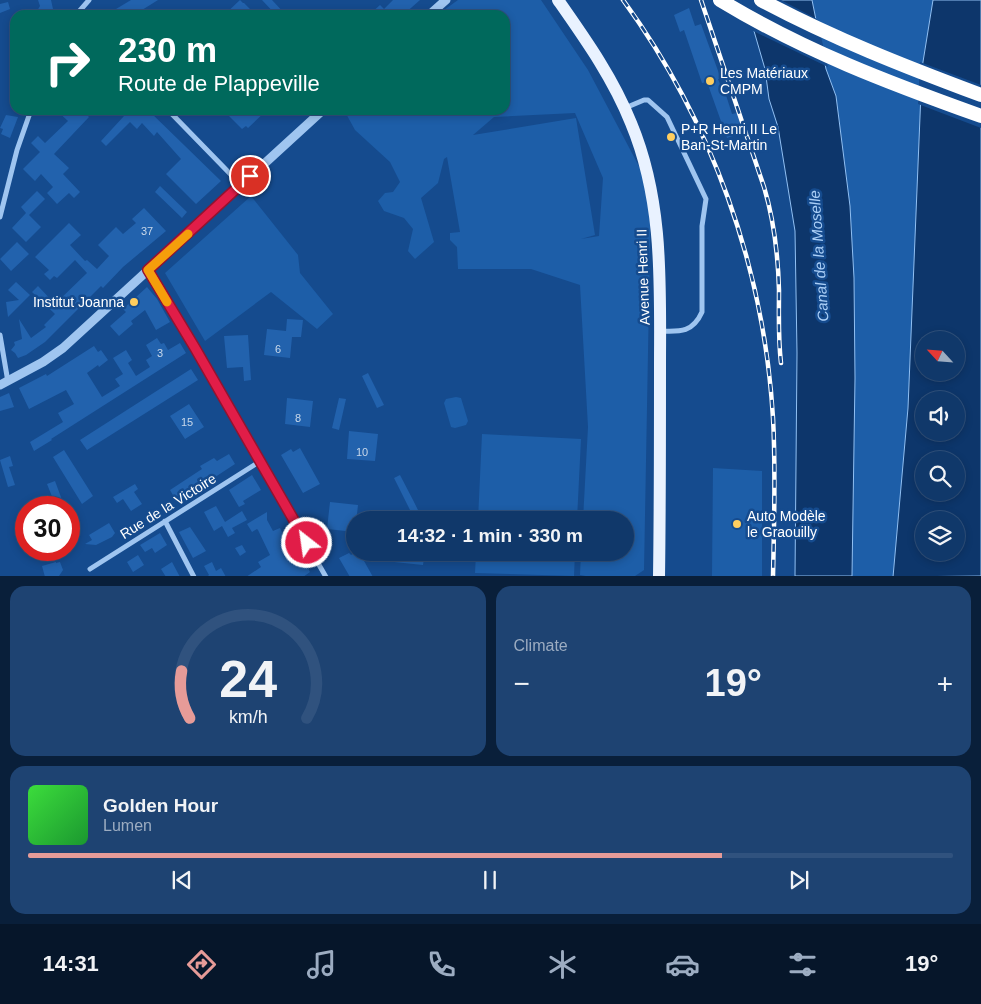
<!DOCTYPE html>
<html lang="en">
<head>
<meta charset="utf-8">
<style>
  :root { --surface:#10386a; --page:#1e4372; --text:#f1f3f6; --muted:#9cacc1; --line:#30527e; --accent:#e69b98 }
  body { margin:0; font-family:Arial,sans-serif; background:var(--page); color:var(--text); height:100vh; display:flex; flex-direction:column; font-size:19px; white-space:nowrap }
  * { box-sizing:border-box; margin:0 }
  p { font-size:16px; color:var(--muted) }
  .icon { flex:none; width:28px; height:28px; fill:none; stroke:currentColor; stroke-width:2; stroke-linecap:round; stroke-linejoin:round }
  .map { position:relative; height:576px; overflow:hidden }
  .panel { display:flex; flex-direction:column; gap:10px; padding:10px; background:#091f3a; flex:1 }
  .panel>* { flex:none }
  .banner { position:absolute; left:10px; top:10px; width:500px; height:105px; border-radius:15px; box-shadow:0 2px 8px #0003,0 0 0 1px var(--line); background:#00695c; color:#fff; overflow:hidden }
  .needle { width:32px; rotate:296deg }
  .buttons { position:absolute; left:915px; top:331px; display:grid; gap:10px }
  .buttons a { display:grid; place-items:center; width:50px; height:50px; border-radius:50%; background:var(--surface); box-shadow:0 2px 8px #0003,0 0 0 1px var(--line); font-size:25px }
  .speed { position:absolute; left:15px; top:496px; display:flex; gap:10px; font-size:25px; font-weight:700; text-align:center }
  .speed>* { display:grid; place-content:center; width:65px; height:65px; border-radius:50%; background:var(--surface); box-shadow:0 2px 8px #0003,0 0 0 1px var(--line); line-height:1 }
  .speed .limit { border:8px solid #d22; background:#fff; color:#111 }
  .pin { position:absolute; display:grid; place-items:center; width:42px; height:42px; color:#fff; margin:-21px; border:2px solid #fff; border-radius:50%; box-shadow:0 1px 5px #0007 }
  .me { position:absolute; width:55px; margin:-28px; rotate:330deg; stroke-linejoin:round; filter:drop-shadow(0 0 4px #0008) }
  .turn { display:flex; align-items:center; gap:18px; height:105px; padding:0 25px; font-size:22px }
  .turn .icon { width:65px; height:65px; stroke-width:2.5 }
  .turn b { display:block; font-size:35px; line-height:42px }
  .big { font-size:38px; font-weight:700; line-height:1.1 }
  .panel .tile { flex:1; display:flex; flex-direction:column; justify-content:center; gap:8px; min-width:0; padding:0 18px; border-radius:15px; background:var(--page) }
  .panel .dial { align-items:center; gap:0 }
  .dial svg { height:130px; overflow:visible; fill:none; stroke:var(--line); stroke-width:7; stroke-linecap:round; text-anchor:middle }
  .dial text { fill:var(--text); stroke:none }
  .song { display:flex; align-items:center; gap:15px }
  .cover { width:60px; height:60px; border-radius:8px; background:linear-gradient(135deg,hsl(120 70% 55%),hsl(130 70% 35%)) }
  .played { height:5px; border-radius:2px; background:linear-gradient(90deg,var(--accent) 75%,var(--line) 75%) }
  .keys { display:flex; justify-content:space-around; direction:ltr }
  .heat { display:flex; justify-content:space-between; align-items:center; font-size:28px; direction:ltr }
  .panel .tiles { flex:1; display:grid; gap:10px; grid-template-columns:1fr 1fr }
  .tile:last-child { grid-column:span 2 }
  .trip { position:absolute; left:346px; top:511px; width:288px; height:50px; border-radius:25px; background:var(--surface); box-shadow:0 2px 8px #0003,0 0 0 1px var(--line); font-weight:700; line-height:50px; text-align:center }
  .menu { display:flex; height:80px; justify-content:space-around; align-items:center; background:#06162a; color:var(--muted) }
  .menu .icon { width:35px; height:35px }
  .menu .active { color:var(--accent) }
  .menu b { font-size:22px; color:var(--text) }
  .map>svg:first-child { display:block }
</style>
</head>
<body>
<div class="map">
<svg width="981" height="577" viewBox="0 0 981 577">
  <rect width="100%" height="100%" fill="#154b8e"/>
  <path fill="#1d5ea8" fill-rule="evenodd" d="M458 0H541L588 70 651 189 644 570 635 576 591 577 580 575 581 553 625 552V520H583L588 427 580 285 531 269H458L457 247 450 240V233L460 232 447 157 444 159 438 183 421 198 434 242 415 259 408 251 413 229 404 218 384 211 378 201 385 193 393 192 400 182 390 162 355 130 344 110H505V15H437ZM575 113 603 178 599 236 581 239 595 235 576 118 473 135 494 117Z
    M812 0H933L922 68 908 408 893 576H852L855 378 854 278 850 206 836 96 826 70Z
    M251 196 298 255 300 273 333 314 317 329 271 292 205 341 165 273Z
    M456 397 461 398 468 421 466 425 455 428 451 427 444 403 446 399Z
    M482 434 581 439 577 520H478Z
    M713 468 762 471V576H712Z
    M476 553H575L574 576 475 573Z"/>
  <path fill="#0d366b" stroke="#91c0f3" fill-rule="evenodd" d="M745 0H812L826 69 836 96 850 206 854 278 855 378 852 576H795L797 353 795 231 778 127 769 99 765 69Z
    M933 0H981V576L893 577 908 408 922 68ZM924 340H956V372H924ZM924 400H956V432H924ZM924 460H956V492H924ZM924 520H956V552H924Z"/>
  <path fill="#154b8e" d="M742 0H781L817 19 828 67 751 30Z
    M920 62 981 85V128L918 104Z"/>
  <path fill="#2262ad" d="M38 0H51L53 9 51 15H43L37 11 40 6Z
    M131 0H158L134 15H106Z
    M240 0 243 3H244L256 15H224Z
    M262 0H272L286 15H276Z
    M393 0H420L403 15H369L380 5 384 9Z
    M8 2 10 9 0 13V4Z
    M689 8 695 26 701 24 721 79H718L723 92H725L732 114 737 113 743 133 727 138 707 82 702 83 684 30 680 32 674 15Z
    M56 110H82L89 117 54 154 69 168 63 174 80 192 74 198 69 193 57 204 47 193 53 187 41 174 35 181 23 169 40 152 31 143 38 136 45 143 68 121Z
    M127 110H148L221 181 196 204 166 174 181 159 157 132 154 136 142 123 137 129 130 122 106 146 101 141 124 116 123 114Z
    M223 110H267L248 128 246 126 242 129Z
    M6 115 18 117 10 138 1 134 3 129 0 128Z
    M160 186 187 212 182 218 155 192Z
    M37 191 45 199 29 215 41 227 26 242 12 228 26 213 21 207Z
    M144 208 166 231 123 267 103 288 101 286 45 342 26 355 18 358 15 353 11 350 15 345 14 342 22 339 19 319 31 338 46 327 44 325 55 314 32 292 38 286 55 304 87 273 75 260 57 278 54 276 50 280 44 274 49 270 35 257 69 223 81 235 70 245 85 261 87 260 97 269 109 256 98 245 116 227 123 234 136 223 132 219Z
    M17 242 29 254 11 271 0 259Z
    M16 282 30 295 8 317 6 302 19 300 8 290Z
    M147 287 157 299 170 322 156 330 145 310 131 321 133 324 119 336 110 326 126 312 123 309Z
    M287 319 303 320 301 337H292L290 358 264 355 267 329 286 331Z
    M248 335 251 380 244 381 243 367 227 368 224 336Z
    M157 338 161 344 164 343 168 350 180 343 186 353 51 439 52 440 34 451 30 442 63 422 58 413 74 404 66 390 29 409 19 388 46 374 47 376 94 346 98 352 101 350 108 360 99 367 98 365 87 373 102 397 120 386 115 379 123 374 113 358 126 350 132 360 128 363 136 376 150 367 146 360 152 356 146 345Z
    M191 369 198 380 87 450 80 440Z
    M368 373 384 405 377 408 362 376Z
    M9 393 14 407 0 411V397Z
    M287 398 313 401 310 427 285 424Z
    M339 398 346 399 339 430 332 428Z
    M189 404 204 427 185 439 170 416Z
    M349 431 378 434 375 461 347 459Z
    M300 448 320 484 303 493 281 455 291 449 293 452Z
    M64 450 93 496 82 504 53 457Z
    M229 454 235 464 177 502 170 490 202 469 200 466 214 458 217 461Z
    M10 456 13 466 9 467 15 485 8 487 0 460Z
    M252 475 261 490 243 501 245 504 239 507 229 490Z
    M400 475 413 500 423 520H415L394 478Z
    M55 481 65 508H49L46 502 53 499 47 484Z
    M135 484 138 489 134 492 142 504 131 511 123 499 117 503 113 497Z
    M330 502 358 505 355 532 327 529Z
    M216 506 225 522 242 511 247 520 232 528 235 533 228 537 222 526 214 531 204 512Z
    M267 512V520L273 531 280 528 285 539 295 554 303 551 302 557 310 572 303 577H246L261 567 258 562 270 555 258 530 257 529 252 532 247 524Z
    M109 523 115 533 112 537 96 545 85 544 92 540 89 535Z
    M190 527 206 551 193 558 179 532Z
    M160 533 167 545 155 553 152 548 145 552 140 545Z
    M242 545 246 552 240 556 235 548Z
    M356 552H359L373 577H350L339 558 349 553 351 555Z
    M395 552H425L423 565 394 562Z
    M138 555 144 565 133 572 127 562Z
    M56 562V563L60 562 63 570 59 576 45 577 42 566Z
    M172 562 180 577H166L161 569Z
    M212 562 216 571 221 568 226 577H207L209 575 204 566Z"/>
  <g fill="none" stroke-linecap="round" stroke-linejoin="round">
    <path stroke="#9fc5f0" stroke-width="5" d="M76 15 89 0
      M625 108 644 100H648L667 117 706 199 702 226V312C693 332 681 332 661 331
      M168 110 241 185
      M0 217 17 150 31 110
      M148 270 195 349 326 577
      M0 335 8 382
      M165 521 194 577
      M90 569 259 462"/>
    <path stroke="#9fc5f0" stroke-width="9" d="M429 15 446 0
      M0 385 43 362 63 348 323 110"/>
    <path stroke="#e9f2ff" stroke-width="12" d="M558 0C586 40 613 78 631 123 664 202 660 285 660 369 660 438 660 507 659 577"/>
    <path stroke="#fff" stroke-width="14" d="M720 0C804 51 889 83 981 116
      M761 0C832 38 906 67 981 95"/>
    <g stroke="#fff" stroke-width="4.5">
      <path id="rail" d="M623 0C712 122 764 267 773 418 776 471 774 524 773 577
        M701 0 764 187C774 220 778 255 779 290 779 314 778 338 781 363"/>
    </g>
    <use href="#rail" stroke="#154b8e" stroke-width="2.5" stroke-dasharray="8" stroke-linecap="butt"/>
  </g>
  <g fill="none" stroke-linecap="round" stroke-linejoin="round">
    <g stroke="#92132f" stroke-width="12">
      <path id="route" d="M250 176 148 270 195 348 307 543"/>
    </g>
    <use href="#route" stroke="#e11d48" stroke-width="9"/>
    <path stroke="#f59e0b" stroke-width="9" d="M167 302 148 270 188 234"/>
  </g>
  <g fill="#ffce5f" stroke="#154b8e" stroke-width="2">
    <circle cx="710" cy="81" r="5"/>
    <circle cx="671" cy="137" r="5"/>
    <circle cx="134" cy="302" r="5"/>
    <circle cx="737" cy="524" r="5"/>
  </g>
  <g text-anchor="middle" stroke-width="5" stroke-linejoin="round" paint-order="stroke">
    <g font-size="11" fill="#c8d8ea">
      <text x="147" y="235">37</text>
      <text x="278" y="353">6</text>
      <text x="160" y="357">3</text>
      <text x="298" y="422">8</text>
      <text x="187" y="426">15</text>
      <text x="362" y="456">10</text>
    </g>
    <g font-size="14" fill="#fff" stroke="#154b8e" text-anchor="start">
      <text x="720" y="78">Les Matériaux<tspan x="720" dy="16">CMPM</tspan></text>
      <text x="681" y="134">P+R Henri II Le<tspan x="681" dy="16">Ban-St-Martin</tspan></text>
      <text x="124" y="307" text-anchor="end">Institut Joanna</text>
      <text x="747" y="521">Auto Modèle<tspan x="747" dy="16">le Graouilly</tspan></text>
    </g>
    <g font-size="14" fill="#fff" stroke="#154b8e">
      <text transform="translate(643 277) rotate(-92)" y="5">Avenue Henri II</text>
      <text transform="translate(168 506) rotate(-32)" y="5">Rue de la Victoire</text>
    </g>
    <g font-size="15" font-style="italic" fill="#abcff7" stroke="#154b8e">
      <text transform="translate(819 256) rotate(-94)" y="5">Canal de la Moselle</text>
    </g>
  </g>
</svg>
<div class="buttons">
<a><svg class="needle" viewBox="-14 -14 28 28"><path d="M0-13l5 13h-10z" fill="#e53935"/><path d="M0 13l5-13h-10z" fill="#9cacc1"/></svg></a>
<a><svg class="icon" aria-label="sound" viewBox="0 0 24 24"><path d="M4 9h4l5-4v14l-5-4H4zM17 9q2 3 0 6"/></svg></a>
<a><svg class="icon" aria-label="search" viewBox="0 0 24 24"><circle cx="10" cy="10" r="6"/><path d="M15 15l6 6"/></svg></a>
<a><svg class="icon" aria-label="layers" viewBox="0 0 24 24"><path d="M12 4l9 5-9 5-9-5zM3 14l9 5 9-5"/></svg></a>
</div>
<div class="speed"><div class="limit">30</div></div>
<div class="pin" style="left:250px;top:176px;background:#d93025"><svg class="icon" aria-label="arrive" viewBox="0 0 24 24"><path d="M6 21V4h12l-3 4 3 4H6"/></svg></div>
<svg class="me" style="left:307px;top:543px" viewBox="-20 -20 40 40"><circle r="17" fill="#e11d48" stroke="#fff" stroke-width="3"/><path d="M0-11L8 9 0 5-8 9z" fill="#fff"/></svg>
<div class="trip">14:32 · 1 min · 330 m</div>
<div class="banner">
<div class="turn"><svg class="icon" aria-label="right" viewBox="0 0 24 24"><path d="M7 20v-9h11M14 6l5 5-5 5"/></svg><div><b>230 m</b>Route de Plappeville</div></div>
</div>
</div>
<section class="panel">
<div class="tiles">
<div class="tile dial"><svg viewBox="0 0 100 80">
<path d="M14 69A42 42 0 1 1 86 69"/>
<path d="M14 69A42 42 0 0 1 9 40" stroke="#e69b98"/>
<text x="50" y="56" font-size="32" font-weight="700">24</text>
<text x="50" y="72" font-size="11">km/h</text>
</svg></div>
<div class="tile"><p>Climate</p>
<div class="heat"><a>−</a><b class="big">19°</b><a>+</a></div>
</div>
<div class="tile">
<div class="song"><i class="cover"></i><div><b>Golden Hour</b><p>Lumen</p></div></div>
<div class="played"></div>
<div class="keys"><svg class="icon" aria-label="previous" viewBox="0 0 24 24"><path d="M18 5L8 12l10 7zM5 5v14"/></svg><svg class="icon" aria-label="pause" viewBox="0 0 24 24"><path d="M8 5v14M16 5v14"/></svg><svg class="icon" aria-label="next" viewBox="0 0 24 24"><path d="M6 5l10 7-10 7zM19 5v14"/></svg></div>
</div>
</div>
</section>
<nav class="menu">
<b>14:31</b>
<svg class="icon active" aria-label="directions" viewBox="0 0 24 24"><path d="M12 3l9 9-9 9-9-9zM9 14v-3h6M13 9l2 2-2 2"/></svg>
<svg class="icon" aria-label="music" viewBox="0 0 24 24"><path d="M9 18V5l10-2v13"/><circle cx="6" cy="18" r="3"/><circle cx="16" cy="16" r="3"/></svg>
<svg class="icon" aria-label="phone" viewBox="0 0 24 24"><path d="M5 4h4l2 5-3 2q2 4 5 5l2-3 5 2v4C11 20 4 13 5 4z"/></svg>
<svg class="icon" aria-label="climate" viewBox="0 0 24 24"><path d="M12 3v18M4 7l16 10M4 17L20 7"/></svg>
<svg class="icon" aria-label="car" viewBox="0 0 24 24"><path d="M5 17H2v-5l4-1 3-4h7l3 4 3 1v5h-3M9 17h6M6 11h13"/><circle cx="7" cy="17" r="2"/><circle cx="17" cy="17" r="2"/></svg>
<svg class="icon" aria-label="filters" viewBox="0 0 24 24"><path d="M4 7h16M4 17h16"/><circle cx="9" cy="7" r="2"/><circle cx="15" cy="17" r="2"/></svg>
<b>19°</b>
</nav>
</body>
</html>
